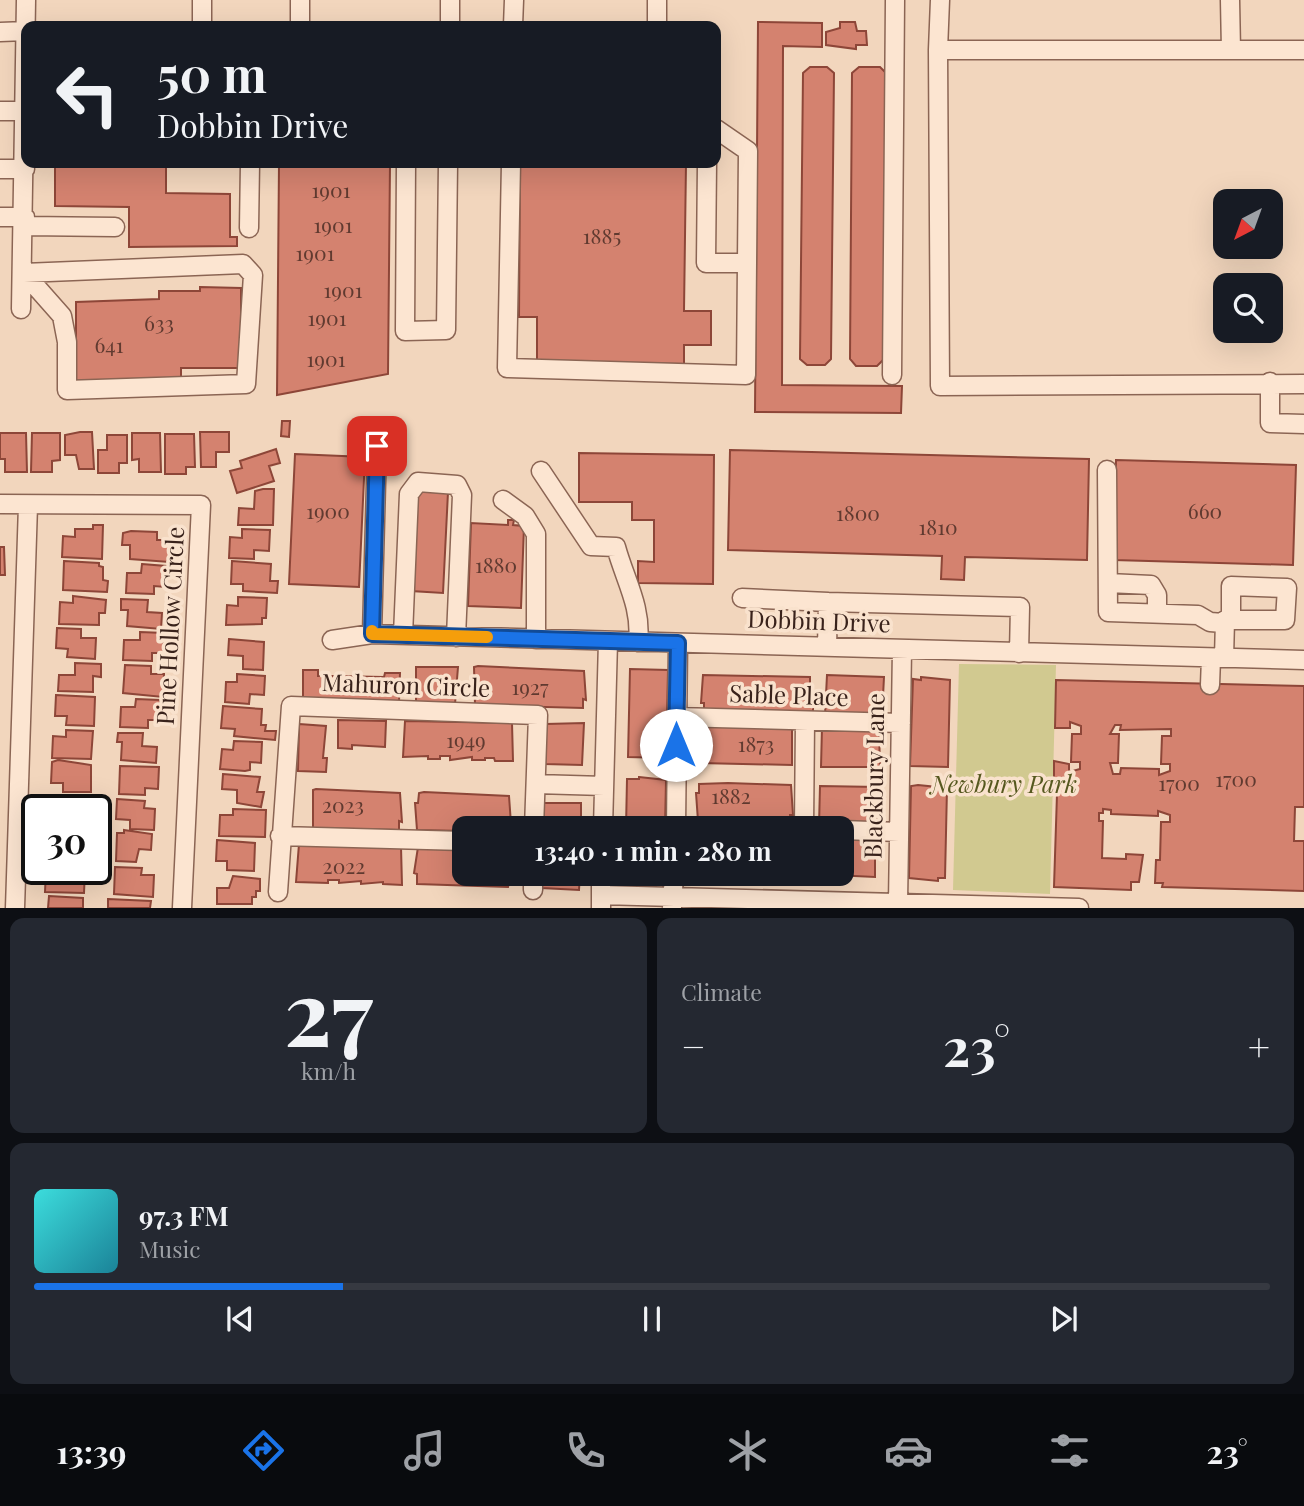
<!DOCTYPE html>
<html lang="en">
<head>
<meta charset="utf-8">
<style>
  :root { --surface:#171b24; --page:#242831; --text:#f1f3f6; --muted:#9ea1a6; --line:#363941; --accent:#1a73e8 }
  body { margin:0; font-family:"Playfair Display",serif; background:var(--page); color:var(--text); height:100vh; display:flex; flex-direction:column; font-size:26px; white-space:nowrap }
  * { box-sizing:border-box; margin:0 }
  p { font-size:23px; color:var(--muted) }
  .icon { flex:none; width:38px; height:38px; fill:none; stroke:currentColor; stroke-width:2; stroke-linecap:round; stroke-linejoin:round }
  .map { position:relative; height:908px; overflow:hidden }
  .panel { display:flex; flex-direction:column; gap:10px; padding:10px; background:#0d0f14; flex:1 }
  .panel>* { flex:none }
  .guide { position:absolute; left:21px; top:21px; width:700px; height:147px; border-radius:14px; box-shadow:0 7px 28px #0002; background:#171b24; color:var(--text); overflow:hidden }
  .needle { width:46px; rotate:221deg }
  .fabs { position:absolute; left:1213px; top:189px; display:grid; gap:14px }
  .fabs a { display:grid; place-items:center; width:70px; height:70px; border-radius:14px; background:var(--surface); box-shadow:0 7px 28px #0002; font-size:35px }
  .speed { position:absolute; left:21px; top:794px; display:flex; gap:14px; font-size:35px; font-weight:700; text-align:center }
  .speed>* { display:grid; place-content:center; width:91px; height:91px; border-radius:50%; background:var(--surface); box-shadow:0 7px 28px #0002; line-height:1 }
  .speed .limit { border:4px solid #111; border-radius:10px; background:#fff; color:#111 }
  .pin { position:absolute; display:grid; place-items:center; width:60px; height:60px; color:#fff; margin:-30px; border-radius:14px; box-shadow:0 4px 10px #0006 }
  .me { position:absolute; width:77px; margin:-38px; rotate:0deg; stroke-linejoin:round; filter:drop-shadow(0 0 5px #0008) }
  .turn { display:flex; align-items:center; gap:24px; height:147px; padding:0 21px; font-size:32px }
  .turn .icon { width:91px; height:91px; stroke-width:2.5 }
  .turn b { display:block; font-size:49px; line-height:60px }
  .big { font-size:52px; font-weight:700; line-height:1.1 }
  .panel .tile { flex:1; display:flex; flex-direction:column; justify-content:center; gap:10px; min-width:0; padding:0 24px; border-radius:14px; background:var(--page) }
  .panel .dial { align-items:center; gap:0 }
  .dial b { font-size:91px; line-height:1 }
  .song { display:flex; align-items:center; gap:21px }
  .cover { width:84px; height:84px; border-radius:10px; background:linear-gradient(135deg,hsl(180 70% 55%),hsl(190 70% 35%)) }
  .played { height:7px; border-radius:4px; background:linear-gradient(90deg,var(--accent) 25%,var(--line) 25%) }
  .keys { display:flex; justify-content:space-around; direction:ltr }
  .heat { display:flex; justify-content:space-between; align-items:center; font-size:38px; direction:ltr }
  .panel .tiles { flex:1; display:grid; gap:10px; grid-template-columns:1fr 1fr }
  .tile:last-child { grid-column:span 2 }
  .trip { position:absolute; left:452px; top:816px; width:402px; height:70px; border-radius:14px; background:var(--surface); box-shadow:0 7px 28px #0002; font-weight:700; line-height:70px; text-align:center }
  .tab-bar { display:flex; height:112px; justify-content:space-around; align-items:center; background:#090b0e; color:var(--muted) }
  .tab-bar .icon { width:49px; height:49px }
  .tab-bar .active { color:var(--accent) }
  .tab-bar b { font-size:32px; color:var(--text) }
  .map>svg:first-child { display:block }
</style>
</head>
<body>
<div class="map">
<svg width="1304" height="908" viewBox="0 0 1304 908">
  <rect width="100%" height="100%" fill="#f2d6bd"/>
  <path fill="#d1c990" d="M959 664 1056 665 1050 894 953 890Z"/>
  <path fill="#d4826f" stroke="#8d4638" stroke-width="2" fill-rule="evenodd" d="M758 22 822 23V47L783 46 782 385 902 386 901 413 755 412Z
    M840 22H855L857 31H866L867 45H856V49L826 45V32L840 28Z
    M810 67H827L834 73 831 359 825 365H807L800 359 803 73Z
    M859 67H880L887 74 884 359 877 366H856L850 359 852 73Z
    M55 163H166V193L230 194V237H237V246L129 247V207L55 206Z
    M279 163H390L388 374 277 395Z
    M520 163H686L684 311H711V345H684V364L537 362V317H519Z
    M200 287 241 288V368H181V382L76 381V302L159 299V291H200Z
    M282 421H290L289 437 281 436Z
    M80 432H92L94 469H79L76 455H65V435Z
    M200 432H229V452H216V467H201Z
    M0 433H26L27 472H5V459H0Z
    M32 433H60V460L52 461V472H31Z
    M132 433H160L161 472H139V459L132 460Z
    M165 434H194L195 467H186V474H165Z
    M107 435H127V463H119V473H98V450H107Z
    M276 449 280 463 269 466 274 481 237 493 230 471 242 468 240 461Z
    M730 450 1089 459 1087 560 965 557 964 580 941 579 942 556 728 550Z
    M579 453 714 455 713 584 638 583V561L654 562V520H632V502H579Z
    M295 454 365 457 359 587 289 584Z
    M1116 460 1296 465 1293 565 1114 560Z
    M263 489H274L273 525H238L239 508 254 509 255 491Z
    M415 491 448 492 443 593 411 591Z
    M508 520H514L513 525 524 526 521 608 468 606 471 523 508 525Z
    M93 525H103L102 559 62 557 63 536 75 537V529H93Z
    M242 529 270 530 269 551 254 550V559L229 558 230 537 242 538Z
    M131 531 157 532V540H170L169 562 130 559V545H122L123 533Z
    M0 547H4L5 575H0Z
    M64 561 99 563V566L103 567V580L108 581 107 592 63 590Z
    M232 561 271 564 270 581H278L277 593 243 591V584H231Z
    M142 564 166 566 165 587 154 586V594L126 593 127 573H141Z
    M73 596 106 600 105 613H99V625L59 624 60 602 73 603Z
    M238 597 267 598 266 618H262V624L226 625 227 605 238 606Z
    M121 599 148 600 147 612 162 613 161 629 127 626 128 610H121Z
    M57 628 81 629V638H96L95 659 67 657 68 649 56 648Z
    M140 632 164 633 163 653H152V661L123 660 124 640H140Z
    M229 639 264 642 263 670 243 669V656L228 655Z
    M75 663 101 664V677L93 676V692L58 691 59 675H75Z
    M125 665 151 666V674H164L163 697 123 693Z
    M478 666 584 671 586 700 583 699V708L475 705 474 667Z
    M416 667H458L455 704 416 703Z
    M630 669 668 670 666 758 628 757Z
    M303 670H318V676H332L384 677 385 673H400L399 702 303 700Z
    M237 674 265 676 264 695 250 694 249 704 225 702 226 682H237Z
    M703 675 810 677V687H813V713L704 711V703H701Z
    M827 675 884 677 882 716 825 715Z
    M921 677 950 680 948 767 910 766 913 679 921 680Z
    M1056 680 1304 686V807H1295L1294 841H1304V891L1162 887 1163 883H1155L1156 860H1160L1161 822H1170V815L1158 811V816L1111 814V810L1103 809V813H1099V821H1103L1102 858 1126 859V854L1143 855 1139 882H1131V890L1054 887 1057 794H1054V761L1069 764V772L1080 769V762H1071L1072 734H1081V726L1070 722V728H1055ZM1115 725H1121L1120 730 1171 729V736H1162L1161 764H1170V771L1159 775V769L1121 768 1120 774H1113L1110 763H1118L1119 734H1110Z
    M56 695 95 697 94 726 66 725 67 716H55Z
    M136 699 160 700 159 720H148V728L120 727 121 707H135Z
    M223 706 262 709 261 725H266L265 731H276L275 740 234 736 235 729 221 728Z
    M338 720 386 721 385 747 352 745V749L338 748Z
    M405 721 512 723 513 761H495L494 758H485V760H472V757L450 760V756H440V759H428V756L403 757Z
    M584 723 582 765 545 764 546 724Z
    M299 724 326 726 323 758H327L326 772 298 771Z
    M700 726 792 727V765L700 763V753H697Z
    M822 727 879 729 880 767H821Z
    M66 730 93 731 91 759 52 758 53 736 66 737Z
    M118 733H143L142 746 157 747 156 763 121 760 122 742H117Z
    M234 741 262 742 261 763 250 762V770L245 771 220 769 222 749 233 750Z
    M58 760 91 765V792H63V783H51L52 762Z
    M120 766 159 767 158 789 145 788V795L119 794Z
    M223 774 260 777 257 792H264L261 807 237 803V790L222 789Z
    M639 777 666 780 665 828H626L627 779H639Z
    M728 783 791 785 793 815H790V823L698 821 696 793H699V784Z
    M918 785 947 788 945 878H938V881L909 878 911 786Z
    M820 786 878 787 876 827 819 826Z
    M316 789 400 793 402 822 399 821V830L313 828V790Z
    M424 792 509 796 511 824 509 828H464V831L417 830 415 803H418L419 793Z
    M53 797 88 798V810H53Z
    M117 799 145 801 144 808 155 809 154 830 130 829V820L116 819Z
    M544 803H581V828H543Z
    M233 809 266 810 265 837 219 836 220 815H233Z
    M124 830 152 834 151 850 139 849 136 862 116 861 117 833H124Z
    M842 839 875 840V877L833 875 842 873Z
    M217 840 255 843 254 871 227 870V861H216Z
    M299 844 401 847 402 885 383 884V882L361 884V881L339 883V880H328V883L296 882Z
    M418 847 464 848V873H511L508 887 417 884V874L414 873Z
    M115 867 142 868 141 875H154L153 897 114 894Z
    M46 870H85L84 893 45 892Z
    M542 873H580L579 890 542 888Z
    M233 876 260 879V891H256V897H252V904H217V888H229Z
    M49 896 83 898V908H48Z
    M108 899 151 901 150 908H108Z"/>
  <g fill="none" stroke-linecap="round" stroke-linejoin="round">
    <g stroke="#8b6554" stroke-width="21">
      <path id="minor" d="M202 0V26
        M300 0V26
        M940 0 938 50H1231
        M1230 0 1231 50H1304
        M450 26V0
        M513 26 514 0
        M657 26V0
        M0 32 26 31
        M938 50 940 386 1304 384
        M0 111H26
        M406 163 405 331 446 330 448 163
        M511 163 507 368 746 375 748 151 716 129
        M707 163 706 263H747
        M0 169H25
        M0 217H25
        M25 226 115 227
        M249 228 250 163
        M243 264 253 275 246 384 67 390V342L62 316 24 273Z
        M21 309 26 0
        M892 375 895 0
        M1270 382V423L1304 424
        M1107 470 1108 612 1198 615 1210 622 1223 623
        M541 471 591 546 616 547C625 580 642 607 638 642
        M503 500 525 516 536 534V639
        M0 504 201 505 182 908
        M1108 583 1151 585 1157 595V613
        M742 598 828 602
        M372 634 377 446
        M403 635 409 494 418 482 457 485 462 495 456 637
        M332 640 372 634 1304 660
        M827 647 828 602 1020 607 1019 653
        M1224 658 1225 620H1285L1287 588 1231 586V618
        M1210 685 1211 658
        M677 717 901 723
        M536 784 604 786
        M603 828 608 641
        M676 828 678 643
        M804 828 805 721
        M842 830 899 832
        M280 836 464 841
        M533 890V873
        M278 892 291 706 538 715 534 828
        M601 895 1079 908
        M898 903 902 649
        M15 908 28 505
        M601 908V873
        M672 908 674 873"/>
    </g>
    <use href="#minor" stroke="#fce5d1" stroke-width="18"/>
  </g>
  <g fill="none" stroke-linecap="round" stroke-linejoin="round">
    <g stroke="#114b97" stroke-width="18">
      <path id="route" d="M377 446 372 634 678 643 676 745"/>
    </g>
    <use href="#route" stroke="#1a73e8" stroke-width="12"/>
    <path stroke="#f59e0b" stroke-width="12" d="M372 631V634L487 637"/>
  </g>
  <g text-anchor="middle" stroke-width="7" stroke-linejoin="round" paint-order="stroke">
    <g font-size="21" fill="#603a30">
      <text x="331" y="198">1901</text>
      <text x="333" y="233">1901</text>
      <text x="602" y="244">1885</text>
      <text x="315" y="261">1901</text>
      <text x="343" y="298">1901</text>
      <text x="327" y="326">1901</text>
      <text x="159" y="331">633</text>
      <text x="109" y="353">641</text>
      <text x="326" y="367">1901</text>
      <text x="328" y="519">1900</text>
      <text x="1205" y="519">660</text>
      <text x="858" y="521">1800</text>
      <text x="938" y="535">1810</text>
      <text x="496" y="573">1880</text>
      <text x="530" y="695">1927</text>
      <text x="466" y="748">1949</text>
      <text x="756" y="752">1873</text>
      <text x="1236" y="787">1700</text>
      <text x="1179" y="791">1700</text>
      <text x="731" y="804">1882</text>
      <text x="343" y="813">2023</text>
      <text x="344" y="874">2022</text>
    </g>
    <g font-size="24" fill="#39221b" stroke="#f9e2cd">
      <text transform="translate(819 622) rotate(2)" y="8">Dobbin Drive</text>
      <text transform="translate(171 626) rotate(-87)" y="8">Pine Hollow Circle</text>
      <text transform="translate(406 686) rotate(2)" y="8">Mahuron Circle</text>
      <text transform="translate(789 696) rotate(2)" y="8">Sable Place</text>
      <text transform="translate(875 776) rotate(-89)" y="8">Blackbury Lane</text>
    </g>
    <g font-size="24" font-style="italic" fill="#56581f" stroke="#f9e2cd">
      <text x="1004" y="793">Newbury Park</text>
    </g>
  </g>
</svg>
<div class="fabs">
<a><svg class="needle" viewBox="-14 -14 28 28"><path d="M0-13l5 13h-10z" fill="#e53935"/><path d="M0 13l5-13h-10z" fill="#9ea1a6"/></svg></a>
<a><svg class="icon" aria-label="search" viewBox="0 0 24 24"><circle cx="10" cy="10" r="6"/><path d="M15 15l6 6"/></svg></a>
</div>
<div class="speed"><div class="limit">30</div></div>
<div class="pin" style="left:377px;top:446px;background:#d93025"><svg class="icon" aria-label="arrive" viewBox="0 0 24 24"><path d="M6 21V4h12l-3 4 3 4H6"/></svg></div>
<svg class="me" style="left:676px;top:745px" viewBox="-20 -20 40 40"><circle r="19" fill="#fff"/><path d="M0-13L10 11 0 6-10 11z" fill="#1a73e8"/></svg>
<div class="trip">13:40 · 1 min · 280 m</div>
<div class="guide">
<div class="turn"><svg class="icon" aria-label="left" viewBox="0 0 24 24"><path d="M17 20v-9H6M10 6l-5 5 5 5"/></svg><div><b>50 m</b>Dobbin Drive</div></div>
</div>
</div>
<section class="panel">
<div class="tiles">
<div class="tile dial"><b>27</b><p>km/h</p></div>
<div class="tile"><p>Climate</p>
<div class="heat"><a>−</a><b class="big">23°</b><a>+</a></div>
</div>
<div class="tile">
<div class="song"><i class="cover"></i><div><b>97.3 FM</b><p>Music</p></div></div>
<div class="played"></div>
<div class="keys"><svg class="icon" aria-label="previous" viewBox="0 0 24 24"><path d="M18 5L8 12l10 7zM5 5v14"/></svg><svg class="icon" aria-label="pause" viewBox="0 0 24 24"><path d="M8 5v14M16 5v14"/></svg><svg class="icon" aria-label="next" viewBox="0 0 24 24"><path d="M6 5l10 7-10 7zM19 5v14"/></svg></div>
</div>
</div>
</section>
<nav class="tab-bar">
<b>13:39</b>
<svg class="icon active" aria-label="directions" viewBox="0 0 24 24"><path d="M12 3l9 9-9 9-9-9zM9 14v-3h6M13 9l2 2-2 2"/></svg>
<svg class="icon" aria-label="music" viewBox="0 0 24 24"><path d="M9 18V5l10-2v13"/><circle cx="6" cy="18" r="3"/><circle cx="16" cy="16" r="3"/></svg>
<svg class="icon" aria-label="phone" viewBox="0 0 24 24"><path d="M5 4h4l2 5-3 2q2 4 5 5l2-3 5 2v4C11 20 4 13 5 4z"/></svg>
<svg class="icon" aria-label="climate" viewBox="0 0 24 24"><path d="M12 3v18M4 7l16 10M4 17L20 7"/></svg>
<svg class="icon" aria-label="car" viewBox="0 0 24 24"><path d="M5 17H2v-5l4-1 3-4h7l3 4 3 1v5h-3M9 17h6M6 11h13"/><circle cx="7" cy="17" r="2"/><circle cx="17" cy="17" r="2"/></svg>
<svg class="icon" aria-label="filters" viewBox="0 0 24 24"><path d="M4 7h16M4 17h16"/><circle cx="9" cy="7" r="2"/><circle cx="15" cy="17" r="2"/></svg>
<b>23°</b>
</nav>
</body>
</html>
